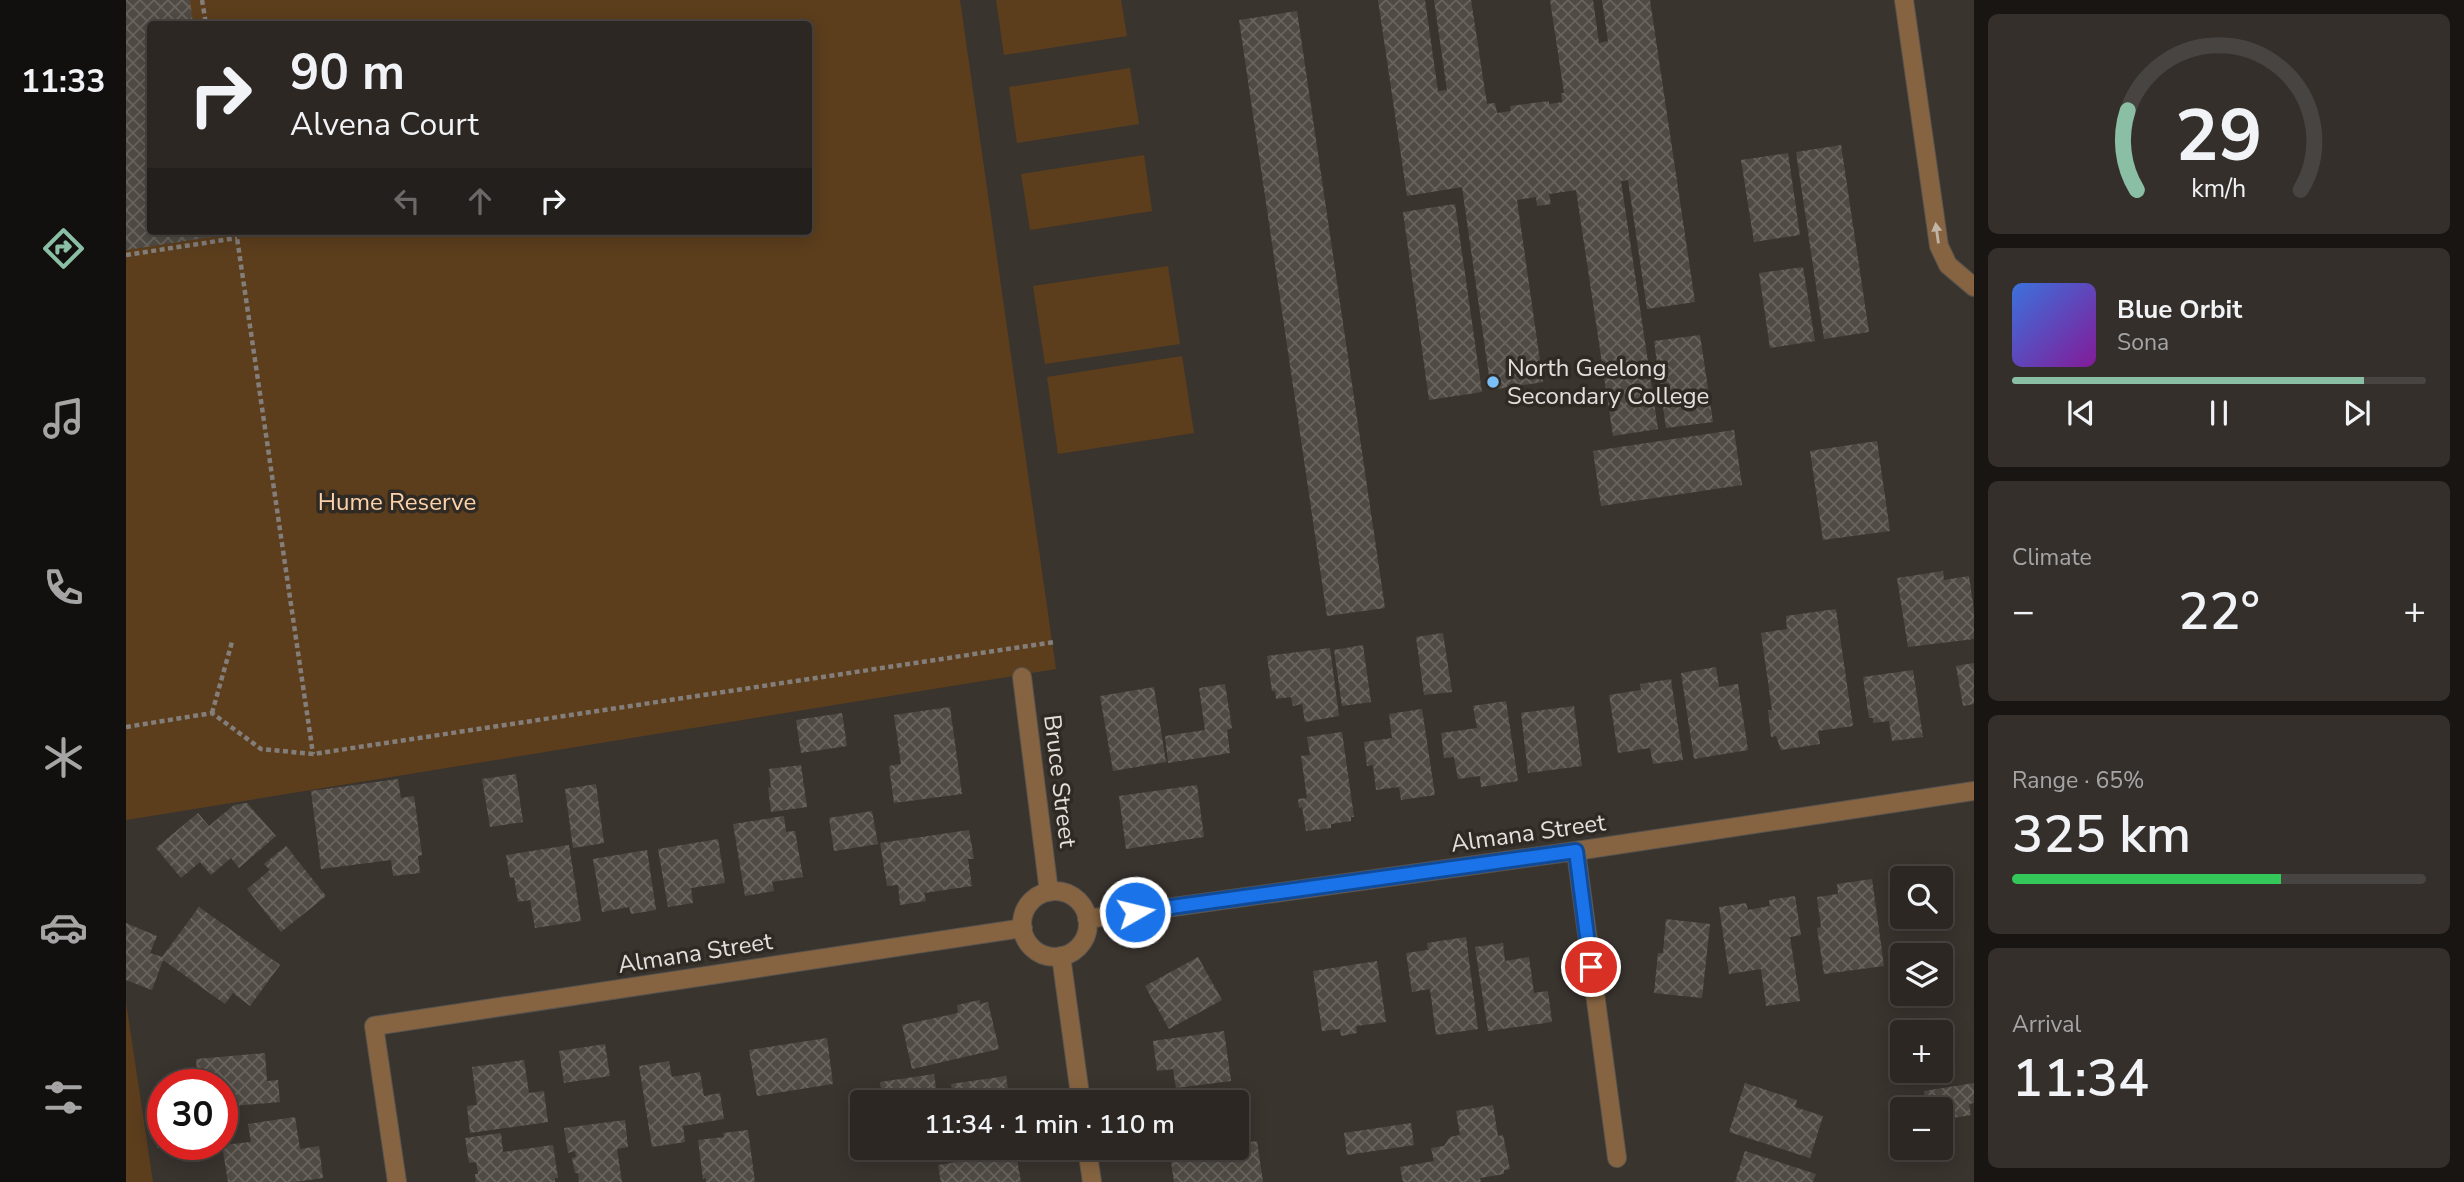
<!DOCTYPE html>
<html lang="en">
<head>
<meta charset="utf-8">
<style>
  :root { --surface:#2c2723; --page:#342f2b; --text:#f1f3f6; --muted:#a6a5a6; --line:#484441; --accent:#8abfa5 }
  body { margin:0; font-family:"Nunito Sans",sans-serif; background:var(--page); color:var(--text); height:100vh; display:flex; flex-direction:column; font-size:26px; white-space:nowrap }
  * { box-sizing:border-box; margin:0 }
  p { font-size:23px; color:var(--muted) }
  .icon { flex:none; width:38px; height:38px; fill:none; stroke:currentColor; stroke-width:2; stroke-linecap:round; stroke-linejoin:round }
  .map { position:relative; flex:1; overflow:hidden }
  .sheet { display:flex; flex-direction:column; gap:14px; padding:14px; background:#181513; width:490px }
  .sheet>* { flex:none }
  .banner { position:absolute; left:21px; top:21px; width:665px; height:214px; border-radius:7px; box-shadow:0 4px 18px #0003,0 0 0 2px var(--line); background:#2c2723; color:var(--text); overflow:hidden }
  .tools { position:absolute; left:1764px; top:866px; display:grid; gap:14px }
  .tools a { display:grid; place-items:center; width:63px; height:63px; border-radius:7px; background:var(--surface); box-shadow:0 4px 18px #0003,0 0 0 2px var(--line); font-size:35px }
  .speed { position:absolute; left:21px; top:1069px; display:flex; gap:14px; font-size:35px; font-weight:700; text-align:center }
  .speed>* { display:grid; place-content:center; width:91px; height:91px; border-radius:50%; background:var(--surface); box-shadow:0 4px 18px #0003,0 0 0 2px var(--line); line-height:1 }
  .speed .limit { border:10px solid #d22; background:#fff; color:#111 }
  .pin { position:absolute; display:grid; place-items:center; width:60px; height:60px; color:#fff; margin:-30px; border:4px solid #fff; border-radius:50%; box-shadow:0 2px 7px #0007 }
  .me { position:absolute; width:77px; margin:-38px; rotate:82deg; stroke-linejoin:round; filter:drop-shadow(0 0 5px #0008) }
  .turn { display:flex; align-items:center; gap:24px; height:147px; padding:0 28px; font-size:32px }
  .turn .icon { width:91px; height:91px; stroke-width:2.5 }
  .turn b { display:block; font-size:49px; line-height:60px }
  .lanes { display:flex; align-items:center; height:66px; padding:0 28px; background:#0003; justify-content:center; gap:35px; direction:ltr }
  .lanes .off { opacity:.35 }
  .big { font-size:52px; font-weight:600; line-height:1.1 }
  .sheet .card { flex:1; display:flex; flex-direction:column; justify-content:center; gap:10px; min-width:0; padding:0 24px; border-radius:10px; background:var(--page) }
  .sheet .dial { align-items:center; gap:0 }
  .dial svg { height:182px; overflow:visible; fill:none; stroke:var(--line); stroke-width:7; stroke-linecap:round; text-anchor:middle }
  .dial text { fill:var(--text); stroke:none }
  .song { display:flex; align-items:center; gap:21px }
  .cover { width:84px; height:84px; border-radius:10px; background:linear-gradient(135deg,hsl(220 70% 55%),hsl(290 70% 35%)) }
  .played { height:7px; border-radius:4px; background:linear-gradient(90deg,var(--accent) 85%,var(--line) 85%) }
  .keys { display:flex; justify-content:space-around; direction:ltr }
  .heat { display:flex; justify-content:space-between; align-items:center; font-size:38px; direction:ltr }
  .charge { height:10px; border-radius:5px; background:linear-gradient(90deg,#34c759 65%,var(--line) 0) }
  .trip { position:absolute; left:724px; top:1090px; width:399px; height:70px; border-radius:7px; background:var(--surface); box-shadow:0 4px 18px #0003,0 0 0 2px var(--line); font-weight:600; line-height:70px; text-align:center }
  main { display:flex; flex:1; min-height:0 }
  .dock { display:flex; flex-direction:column; width:126px; justify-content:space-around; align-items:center; background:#12100e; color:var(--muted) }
  .dock .icon { width:49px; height:49px }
  .dock .selected { color:var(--accent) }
  .dock b { font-size:32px; color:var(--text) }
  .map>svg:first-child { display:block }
</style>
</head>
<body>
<main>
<nav class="dock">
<b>11:33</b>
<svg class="icon selected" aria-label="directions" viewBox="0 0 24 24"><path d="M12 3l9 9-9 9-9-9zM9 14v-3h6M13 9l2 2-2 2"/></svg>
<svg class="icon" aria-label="music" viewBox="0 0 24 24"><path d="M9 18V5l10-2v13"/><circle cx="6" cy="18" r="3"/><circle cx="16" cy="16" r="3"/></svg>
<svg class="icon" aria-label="phone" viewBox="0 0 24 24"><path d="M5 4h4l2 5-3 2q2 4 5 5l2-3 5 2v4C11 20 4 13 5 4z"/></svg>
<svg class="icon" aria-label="climate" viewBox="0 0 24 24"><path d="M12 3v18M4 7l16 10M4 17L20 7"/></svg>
<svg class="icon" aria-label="car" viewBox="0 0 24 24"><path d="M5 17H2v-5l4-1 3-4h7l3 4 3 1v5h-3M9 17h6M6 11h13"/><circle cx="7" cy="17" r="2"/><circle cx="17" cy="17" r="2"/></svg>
<svg class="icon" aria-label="filters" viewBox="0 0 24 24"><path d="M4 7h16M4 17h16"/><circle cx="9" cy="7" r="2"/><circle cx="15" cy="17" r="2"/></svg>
</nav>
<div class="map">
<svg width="1848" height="1182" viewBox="0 0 1848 1182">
  <defs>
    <pattern id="building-cross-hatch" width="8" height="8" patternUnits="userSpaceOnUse" patternTransform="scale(1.75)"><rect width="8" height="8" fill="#504a44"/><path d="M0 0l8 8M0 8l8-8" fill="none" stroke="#69645e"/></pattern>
  </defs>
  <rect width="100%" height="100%" fill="#3a342f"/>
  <path fill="#5c3e1d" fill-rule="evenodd" d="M0 0H834L930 669 0 820ZM24 24H682V231H24Z
    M870 0H995L1001 36 878 55Z
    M1004 68 1013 124 891 143 883 87Z
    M1018 155 1026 211 904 230 895 174Z
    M1042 266 1054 344 919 364 907 286Z
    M1056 356 1068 433 932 454 921 377Z
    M0 1002 27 1182H0Z"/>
  <path fill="url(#building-cross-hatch)" d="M0 0H64L67 24H24V231H99V235L0 250Z
    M1252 0H1299L1312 91 1321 90 1308 0H1345L1361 104 1369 103 1371 113 1385 111 1384 106 1423 101V104L1436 102 1435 93H1438L1424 0H1467L1473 43 1482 41 1476 0H1524L1569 302 1521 309 1502 180 1495 181 1532 429 1487 436 1450 190 1423 194 1425 204 1411 206 1410 197 1391 200 1417 382 1365 390 1336 187 1281 196Z
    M1171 11 1259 608 1201 616 1113 20Z
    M1715 145 1743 332 1698 339 1670 152Z
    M1662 153 1674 235 1628 242 1615 160Z
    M1329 204 1356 392 1303 400 1277 212Z
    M1677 267 1689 341 1644 348 1633 273Z
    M1574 335 1587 422 1540 428 1528 341Z
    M1608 430 1616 485 1475 506 1467 451Z
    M1751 441 1764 531 1697 540 1684 451Z
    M1817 571 1818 580 1843 576 1848 611V639L1782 647 1771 578Z
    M1710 609 1727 726 1692 731 1694 744 1655 750 1650 736 1645 737 1642 710H1646L1635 633 1661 629 1660 616Z
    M1317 633 1326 692 1298 695 1290 637Z
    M1237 645 1245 702 1216 706 1208 650Z
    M1204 648 1213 716 1179 722 1176 704 1167 706 1165 697 1150 699 1149 691H1146L1141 656Z
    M1848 663V704L1837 706 1830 666Z
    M1590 667 1593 687 1612 684 1622 750 1568 759 1555 673Z
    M1787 670 1797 737 1766 741 1763 721 1747 723V718H1743L1737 677Z
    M1545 679 1557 760 1527 764 1524 748 1492 753 1483 695 1515 690 1514 684Z
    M1099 684 1106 728 1101 730 1104 753 1042 763 1039 736 1079 730 1073 688Z
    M1028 687 1040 762 987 771 974 696Z
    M1380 701 1392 781 1355 787 1354 776 1332 779 1328 757 1318 758 1315 733 1351 728 1347 706Z
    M1448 706 1456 766 1402 773 1395 713Z
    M824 707 836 794 768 803 763 766 775 764 768 715Z
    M1296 709 1309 795 1275 800 1273 787 1250 790 1247 765 1241 766 1238 742 1266 738 1263 714Z
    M716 713 721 746 675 753 670 720Z
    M1216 732 1228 817H1225V821L1205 824V828L1180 831 1176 807 1173 808 1172 799 1181 798 1175 756 1184 755 1181 737Z
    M675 765 681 807 645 812 642 787 645 788 643 769Z
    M390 774 397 822 364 827 356 779Z
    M272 779 275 798 288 796 296 855 292 856 294 873 267 876 265 860 195 869 185 791Z
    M470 784 478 843 447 848 439 789Z
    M1071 785 1078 837 1000 849 993 796Z
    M121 803 150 836 113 868 105 858 85 875 74 862 55 878 30 848 72 813 83 826 108 805Z
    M746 811 752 844 708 851 703 818Z
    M658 816 660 832 669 831 677 877 646 882 648 891 619 896 607 824Z
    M843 830 848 859H842L846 886 798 893 800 901 774 905 772 885 761 886 754 843Z
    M592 839 599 883 565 888 567 903 542 907 532 849Z
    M443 845 455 921 409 928 404 900 392 902 388 877 384 878 380 855Z
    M160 846 200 896 155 932 121 889 144 870 138 864Z
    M521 850 530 910 505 914 503 907 476 912 467 859Z
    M1746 879 1758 966 1698 974 1691 928 1695 927 1691 897 1712 894 1711 884Z
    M1669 896 1675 935 1664 937 1674 1001 1640 1006 1635 969 1603 974 1593 907 1620 903 1622 910 1644 906 1643 900Z
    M73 907 154 965 124 1006 107 993 99 1004 37 960 26 990 0 980V923L31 936 24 953 36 957Z
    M1540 919 1584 924 1576 998 1528 993 1532 953H1537Z
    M1340 937 1352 1029 1310 1035 1304 989 1286 992 1280 953 1302 950 1301 943Z
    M1377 943 1379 961 1403 957 1408 993 1422 991 1426 1022 1362 1031 1349 947Z
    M1072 957 1096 1000 1043 1029 1019 986Z
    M1251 961 1260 1022 1230 1026 1231 1033 1215 1036 1214 1029 1196 1031 1187 971Z
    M854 1000V1004L862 1002 873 1049 786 1069 776 1025 832 1013 831 1005Z
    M1098 1031 1105 1081 1050 1088 1047 1069 1031 1071 1027 1041Z
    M701 1038 707 1084 631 1096 623 1050Z
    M479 1044 484 1076 438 1083 433 1051Z
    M139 1053 141 1081 152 1080 154 1102 96 1107V1085H72L70 1059Z
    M398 1060 403 1093 418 1091 422 1122 344 1133 341 1106 351 1105 346 1067Z
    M543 1061 546 1077 574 1072 578 1096 594 1093 598 1119 557 1126 559 1142 526 1147 513 1066Z
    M808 1074 812 1101 757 1102 754 1082Z
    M880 1076 884 1102H828L825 1084Z
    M1619 1083 1671 1100 1669 1107 1697 1116 1684 1158 1603 1132Z
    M1848 1083V1103L1843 1104 1845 1115 1815 1120V1110H1801L1798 1091Z
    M1367 1105 1372 1136 1377 1135 1384 1169 1378 1170V1174L1354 1178 1355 1182H1277L1274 1167 1308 1161 1305 1148 1318 1146 1324 1137 1334 1135 1330 1111Z
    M37 1117V1144H55V1147L31 1148 29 1118Z
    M169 1117 174 1149 193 1146 197 1178 168 1182H102L96 1145 125 1142 122 1124Z
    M499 1120 502 1147 491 1149 496 1182H453L452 1173H449L446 1158 450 1157 449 1151 442 1153 438 1128Z
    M1285 1123 1288 1145 1221 1155 1218 1133Z
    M622 1130 629 1182H580V1178L577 1179 572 1140 598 1137 597 1133Z
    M375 1133 377 1152 427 1145 432 1178H429V1182H350L349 1174H352L350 1162 343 1163 339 1138Z
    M1131 1141 1137 1182H1048L1043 1148H1111V1144Z
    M834 1148H874V1150L835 1155Z
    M1619 1151 1690 1174 1687 1182H1609Z
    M890 1153 895 1182H815L812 1165Z"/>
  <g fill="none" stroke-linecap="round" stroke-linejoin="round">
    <g stroke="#58534e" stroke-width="20">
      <path id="minor" d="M1778 0 1813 246 1822 265 1848 287
        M896 677 923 892
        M1450 851 1491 1158
        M896 924a33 33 0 1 1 66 0a33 33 0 1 1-66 0Z
        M961 919 1450 851 1848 791
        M935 956 955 1102
        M961 1148 966 1182
        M271 1182 248 1026 897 928"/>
    </g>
    <path stroke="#837e7a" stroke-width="4.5" stroke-dasharray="5 3.5" stroke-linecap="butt" d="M76 0 80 24
      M110 231 187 754
      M0 255 111 238
      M86 713 106 642
      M0 727 86 713 135 749 187 754 928 642"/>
    <use href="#minor" stroke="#866441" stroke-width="18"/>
  </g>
  <defs><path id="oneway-solid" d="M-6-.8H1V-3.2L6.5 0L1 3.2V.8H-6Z" transform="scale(1.75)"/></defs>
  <use fill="#c2b4a6" href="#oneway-solid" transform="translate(1811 233) rotate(-98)"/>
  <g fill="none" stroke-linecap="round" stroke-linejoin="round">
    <g stroke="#114b97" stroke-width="18">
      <path id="route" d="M1009 912 1450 851 1465 967"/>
    </g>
    <use href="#route" stroke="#1a73e8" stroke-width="12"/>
  </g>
  <circle fill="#7abff8" stroke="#302a25" stroke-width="2.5" cx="1367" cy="382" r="7"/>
  <g text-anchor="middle" stroke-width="7" stroke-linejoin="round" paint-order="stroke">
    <g font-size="24" fill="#e3dfdc" stroke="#302a25" text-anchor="start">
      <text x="1381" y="376">North Geelong<tspan x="1381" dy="28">Secondary College</tspan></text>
    </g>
    <g font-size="24" fill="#fcd2aa" stroke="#302a25">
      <text x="271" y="510">Hume Reserve</text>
    </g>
    <g font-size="24" fill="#e3dfdc" stroke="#302a25">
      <text transform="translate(934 781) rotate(83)" y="8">Bruce Street</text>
      <text transform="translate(1402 833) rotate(-8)" y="8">Almana Street</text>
      <text transform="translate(569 953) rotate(-9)" y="8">Almana Street</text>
    </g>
  </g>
</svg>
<div class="tools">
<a><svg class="icon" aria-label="search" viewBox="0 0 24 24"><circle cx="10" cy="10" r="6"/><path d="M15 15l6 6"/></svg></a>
<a><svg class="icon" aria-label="layers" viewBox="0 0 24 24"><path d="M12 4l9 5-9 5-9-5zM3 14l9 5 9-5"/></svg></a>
<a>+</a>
<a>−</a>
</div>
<div class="speed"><div class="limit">30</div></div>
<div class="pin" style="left:1465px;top:967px;background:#d93025"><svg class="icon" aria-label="arrive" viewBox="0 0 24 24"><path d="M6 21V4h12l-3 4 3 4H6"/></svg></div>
<svg class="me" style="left:1009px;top:912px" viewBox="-20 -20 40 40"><circle r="17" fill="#1a73e8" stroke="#fff" stroke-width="3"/><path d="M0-11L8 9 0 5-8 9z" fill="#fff"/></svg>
<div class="trip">11:34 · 1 min · 110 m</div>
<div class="banner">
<div class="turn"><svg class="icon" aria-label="right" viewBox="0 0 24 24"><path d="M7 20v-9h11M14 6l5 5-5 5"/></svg><div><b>90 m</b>Alvena Court</div></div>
<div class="lanes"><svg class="icon off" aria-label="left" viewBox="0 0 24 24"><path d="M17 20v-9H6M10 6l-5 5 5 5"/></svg><svg class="icon off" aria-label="ahead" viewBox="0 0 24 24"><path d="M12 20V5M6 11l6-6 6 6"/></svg><svg class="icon" aria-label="right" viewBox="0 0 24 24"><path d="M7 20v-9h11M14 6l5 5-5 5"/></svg></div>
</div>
</div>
<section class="sheet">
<div class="card dial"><svg viewBox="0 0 100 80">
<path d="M14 69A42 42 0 1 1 86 69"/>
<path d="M14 69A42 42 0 0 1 10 34" stroke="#8abfa5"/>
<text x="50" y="56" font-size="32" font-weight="700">29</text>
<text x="50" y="72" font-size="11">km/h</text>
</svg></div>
<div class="card">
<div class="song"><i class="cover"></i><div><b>Blue Orbit</b><p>Sona</p></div></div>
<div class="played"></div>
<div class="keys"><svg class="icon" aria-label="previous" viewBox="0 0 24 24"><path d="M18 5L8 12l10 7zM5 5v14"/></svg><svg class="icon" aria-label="pause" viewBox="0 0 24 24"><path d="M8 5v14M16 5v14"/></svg><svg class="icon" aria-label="next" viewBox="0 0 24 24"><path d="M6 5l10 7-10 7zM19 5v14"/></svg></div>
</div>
<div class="card"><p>Climate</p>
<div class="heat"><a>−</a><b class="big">22°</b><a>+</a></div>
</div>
<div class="card"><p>Range · 65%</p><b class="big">325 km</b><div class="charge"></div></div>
<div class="card"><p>Arrival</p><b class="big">11:34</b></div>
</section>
</main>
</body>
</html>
